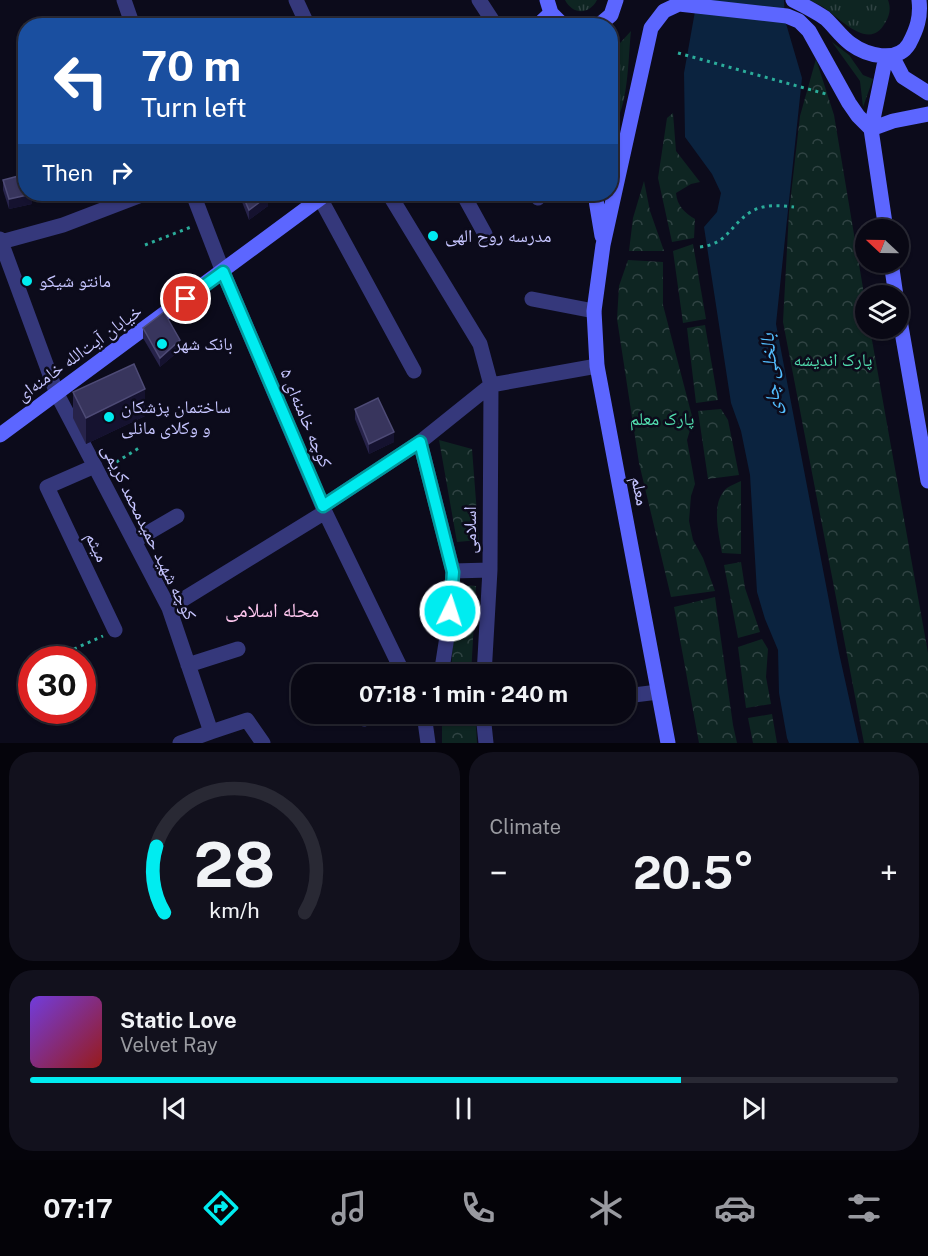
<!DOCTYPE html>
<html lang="en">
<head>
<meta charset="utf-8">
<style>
  :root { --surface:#090814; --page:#12111d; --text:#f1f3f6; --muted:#999aa0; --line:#292934; --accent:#00ecf0 }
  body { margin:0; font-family:"Public Sans","Noto Naskh Arabic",sans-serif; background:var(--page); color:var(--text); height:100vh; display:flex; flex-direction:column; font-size:22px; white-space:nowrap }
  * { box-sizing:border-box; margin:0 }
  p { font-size:20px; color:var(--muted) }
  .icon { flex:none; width:33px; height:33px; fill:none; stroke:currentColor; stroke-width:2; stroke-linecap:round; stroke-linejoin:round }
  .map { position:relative; height:743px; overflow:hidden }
  .details { display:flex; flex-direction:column; gap:9px; padding:9px; background:#05040b; flex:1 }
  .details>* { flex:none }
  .hud { position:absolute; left:18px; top:18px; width:600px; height:183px; border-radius:24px; box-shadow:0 2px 4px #0004,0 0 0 2px var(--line); background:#1a4fa0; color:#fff; overflow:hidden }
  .needle { width:39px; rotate:292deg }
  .tools { position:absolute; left:855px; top:219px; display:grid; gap:12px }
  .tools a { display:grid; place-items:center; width:54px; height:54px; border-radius:50%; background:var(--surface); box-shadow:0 2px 4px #0004,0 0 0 2px var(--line); font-size:30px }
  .speed { position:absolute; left:18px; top:646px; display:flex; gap:12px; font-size:30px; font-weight:700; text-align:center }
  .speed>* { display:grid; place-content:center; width:78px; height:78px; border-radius:50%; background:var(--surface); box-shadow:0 2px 4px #0004,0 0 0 2px var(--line); line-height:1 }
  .speed .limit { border:9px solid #d22; background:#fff; color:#111 }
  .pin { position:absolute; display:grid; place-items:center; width:51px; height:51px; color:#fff; margin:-26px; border:3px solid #fff; border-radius:50%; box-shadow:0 2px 6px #0007 }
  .me { position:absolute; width:66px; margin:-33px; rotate:4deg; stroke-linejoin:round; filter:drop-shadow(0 0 4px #0008) }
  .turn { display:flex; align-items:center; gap:21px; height:126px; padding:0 24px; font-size:27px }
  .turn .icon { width:78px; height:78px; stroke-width:2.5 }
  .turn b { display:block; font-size:42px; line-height:51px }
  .then { display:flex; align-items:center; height:57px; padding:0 24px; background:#0003; gap:12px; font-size:22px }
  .big { font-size:45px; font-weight:700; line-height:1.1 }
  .details .widget { flex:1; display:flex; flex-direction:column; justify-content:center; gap:9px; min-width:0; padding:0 21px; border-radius:24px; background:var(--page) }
  .details .dial { align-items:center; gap:0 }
  .dial svg { height:156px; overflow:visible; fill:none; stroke:var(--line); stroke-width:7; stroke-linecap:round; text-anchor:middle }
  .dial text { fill:var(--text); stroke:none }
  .song { display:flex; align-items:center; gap:18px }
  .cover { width:72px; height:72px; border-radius:9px; background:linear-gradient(135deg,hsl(260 70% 55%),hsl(0 70% 35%)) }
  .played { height:6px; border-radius:3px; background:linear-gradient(90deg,var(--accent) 75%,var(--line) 75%) }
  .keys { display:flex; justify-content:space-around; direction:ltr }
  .heat { display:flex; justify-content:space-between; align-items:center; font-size:33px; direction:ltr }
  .details .tiles { flex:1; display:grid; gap:9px; grid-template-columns:1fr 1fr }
  .widget:last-child { grid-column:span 2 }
  .trip { position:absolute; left:291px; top:664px; width:345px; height:60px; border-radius:24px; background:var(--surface); box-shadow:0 2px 4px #0004,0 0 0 2px var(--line); font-weight:700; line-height:60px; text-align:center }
  .menu { display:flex; height:96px; justify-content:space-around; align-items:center; background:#040308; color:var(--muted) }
  .menu .icon { width:42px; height:42px }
  .menu .active { color:var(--accent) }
  .menu b { font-size:27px; color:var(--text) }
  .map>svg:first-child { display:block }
</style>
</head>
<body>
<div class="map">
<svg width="928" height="743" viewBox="0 0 928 743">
  <defs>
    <pattern id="grass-tufts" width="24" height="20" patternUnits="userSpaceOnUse" patternTransform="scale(1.5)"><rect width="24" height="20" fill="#0e2522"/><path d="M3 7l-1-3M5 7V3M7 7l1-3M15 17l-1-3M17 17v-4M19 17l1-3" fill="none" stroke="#304343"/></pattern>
    <pattern id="park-crowns" width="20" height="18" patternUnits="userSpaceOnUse" patternTransform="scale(1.5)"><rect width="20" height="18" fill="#0e2522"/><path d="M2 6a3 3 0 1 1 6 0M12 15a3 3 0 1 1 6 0" fill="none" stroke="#304343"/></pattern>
  </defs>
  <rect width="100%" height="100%" fill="#0c0b1b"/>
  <path fill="url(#grass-tufts)" d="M565 0H597C589 15 573 15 565 0Z
    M809 0H888C891 8 890 15 885 23 870 51 841 20 826 9 821 5 815 3 809 0Z
    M631 31C628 56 629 111 611 128V53Z
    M832 42 849 55 863 75 873 79 863 107 860 81Z"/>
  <path fill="url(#park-crowns)" d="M816 59 834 115 865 300 866 328 870 329 928 653V743H864L783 322 789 212 800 116Z
    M673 113 676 151 700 182 691 184 676 193C677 206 685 213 695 219L694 238 672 242 658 178 667 118Z
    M644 181 650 211 664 251H629L633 218Z
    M693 244 706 319 683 323 673 251Z
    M628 260 663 262V305L693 420 687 440 695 484 691 496 689 521 693 540 703 558 715 591 671 597 639 463 617 319 619 286Z
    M705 325 718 400 696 403 687 328Z
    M721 409 728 420 739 475 708 479 698 411Z
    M439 440 472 449 479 540 457 542Z
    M741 481V554L722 553C719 534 710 502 727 488 731 485 737 483 741 481Z
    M741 562 745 588 760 632 738 638 724 565Z
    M456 585 476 586 471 675H451Z
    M715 597 733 725 737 743H699L674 607Z
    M762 639 768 649 766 677 771 704 746 708 738 647Z
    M772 714 777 743H753L748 718Z
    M442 722 476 725 477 743H442Z"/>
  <path fill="#0b233f" d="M697 0H784L785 20 802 78 776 324 839 653 859 743H789L787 738 779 693 778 650 765 619 757 592 750 475 741 431 731 403 704 227 717 212 721 193 712 174 685 137 684 73Z"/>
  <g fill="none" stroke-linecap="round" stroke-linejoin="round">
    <path stroke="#2bac9a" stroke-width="3" stroke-dasharray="3 4.5" stroke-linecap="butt" d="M678 53 826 94
      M145 245 191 227
      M700 247C727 244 729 227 749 213 762 204 779 205 794 207
      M110 466 139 448
      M74 649 103 636"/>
    <path stroke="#35387b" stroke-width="15" d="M124 0 133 26
      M296 0 308 26
      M479 0 496 26
      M193 194 223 272 325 512 404 675
      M389 194 480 344 491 385 490 570 484 675
      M463 194 485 234
      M535 194 538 198
      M320 198 414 371
      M0 239 57 394 169 608 211 732 247 720 263 743
      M1 242 63 225 144 194
      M532 299 594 311
      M420 442 453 571 451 611 441 675
      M95 466 47 487 115 630
      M323 506 420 442 491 385 597 366
      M134 541 177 516
      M453 571 490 570
      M169 608 325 512
      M188 665 238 649
      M626 696 658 692
      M424 714 428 743
      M483 714 486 743
      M364 719 377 714
      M180 743 211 732"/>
    <path stroke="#5c66ff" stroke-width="15" d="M547 0 551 13 564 26
      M793 0C803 5 815 11 825 18 834 26 841 37 851 44 866 55 897 64 909 44 917 29 921 17 919 0
      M537 26 551 13
      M598 26 611 15 616 0
      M892 56 903 77 928 93
      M871 129 893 121 928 114
      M595 194 602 236
      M886 230 871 129 886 56
      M891 262 896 296
      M898 309 928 481
      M0 435 326 194
      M668 743 597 366 594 311 603 245 651 28 664 11 679 4 787 16 799 21 809 31 849 103 858 116 871 129"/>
  </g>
  <path fill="#27234a" d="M3 180 32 204 9 209 3 190Z
    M242 194H266L268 206 249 220 242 202Z
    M143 328 180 350 160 367 143 338Z
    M73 392 145 416 86 444 73 418Z
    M355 409 394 442 369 454 355 419Z"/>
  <path fill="#15122f" d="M32 194V204L9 209V199Z
    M268 196V206L249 220V210Z
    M180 340V350L160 367V358Z
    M145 389V416L86 444V418Z
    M394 432V442L369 454V444Z"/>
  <path fill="#38355d" stroke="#4e4b76" stroke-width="1.5" d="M26 174V194H32L9 199 3 180Z
    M242 194H266L268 196 249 210Z
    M164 312 180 340 160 358 143 328Z
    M134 364 145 389 86 418 73 392Z
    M378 398 394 432 369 444 355 409Z"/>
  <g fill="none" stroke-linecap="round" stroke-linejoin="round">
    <g stroke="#00999c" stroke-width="15">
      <path id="route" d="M186 299 223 272 323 506 420 442 453 572 450 611"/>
    </g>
    <use href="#route" stroke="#00ecf0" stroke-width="10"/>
  </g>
  <g fill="#00ecf0" stroke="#0c0b1b" stroke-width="2">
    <circle cx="433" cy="236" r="6"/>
    <circle cx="27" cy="281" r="6"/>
    <circle cx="162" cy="344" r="6"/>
    <circle cx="109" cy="417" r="6"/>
  </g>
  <g text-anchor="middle" stroke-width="5" stroke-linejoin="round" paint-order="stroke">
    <g font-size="18" fill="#c6c5ff" stroke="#0c0b1b" text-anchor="start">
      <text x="445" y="242">مدرسه روح الهی</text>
      <text x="39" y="287">مانتو شیکو</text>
      <text x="174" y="350">بانک شهر</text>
      <text x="121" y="413">ساختمان پزشکان<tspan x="121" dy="21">و وکلای مانلی</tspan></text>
    </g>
    <g font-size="18" fill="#c6c5ff" stroke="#0c0b1b">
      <text transform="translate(79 353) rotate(-36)" y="6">خیابان آیت‌الله خامنه‌ای</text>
      <text transform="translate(306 418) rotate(67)" y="6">کوچه خامنه‌ای ۵</text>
      <text transform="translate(640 491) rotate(79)" y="6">معلم</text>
      <text transform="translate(470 530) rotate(-90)" y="6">اسلامی</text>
      <text transform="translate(149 532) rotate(64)" y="6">کوچه شهید حمیدمحمد کریمی</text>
      <text transform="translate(97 547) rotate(65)" y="6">میثم</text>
    </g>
    <g font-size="18" fill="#52deaf" stroke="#0c0b1b">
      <text x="833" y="366">پارک اندیشه</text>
      <text x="662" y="425">پارک معلم</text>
    </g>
    <g font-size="20" font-style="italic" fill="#53beff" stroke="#0c0b1b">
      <text transform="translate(770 374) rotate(-95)" y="7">بالخلی چای</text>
    </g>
    <g font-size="20" fill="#ffc7ef" stroke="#0c0b1b">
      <text x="272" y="617">محله اسلامی</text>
    </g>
  </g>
</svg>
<div class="tools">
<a><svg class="needle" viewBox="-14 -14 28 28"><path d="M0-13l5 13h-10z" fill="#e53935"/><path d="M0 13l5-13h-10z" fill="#999aa0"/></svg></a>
<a><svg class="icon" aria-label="layers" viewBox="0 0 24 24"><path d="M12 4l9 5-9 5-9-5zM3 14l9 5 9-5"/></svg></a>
</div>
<div class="speed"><div class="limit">30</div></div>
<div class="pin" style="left:186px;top:299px;background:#d93025"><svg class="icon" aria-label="arrive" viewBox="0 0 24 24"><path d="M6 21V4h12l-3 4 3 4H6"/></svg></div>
<svg class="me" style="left:450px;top:611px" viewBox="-20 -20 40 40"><circle r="17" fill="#00ecf0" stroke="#fff" stroke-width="3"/><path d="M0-11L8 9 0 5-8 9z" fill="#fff"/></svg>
<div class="trip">07:18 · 1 min · 240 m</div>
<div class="hud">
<div class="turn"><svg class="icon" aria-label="left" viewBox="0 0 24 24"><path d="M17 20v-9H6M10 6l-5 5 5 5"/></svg><div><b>70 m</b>Turn left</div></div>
<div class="then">Then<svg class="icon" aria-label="right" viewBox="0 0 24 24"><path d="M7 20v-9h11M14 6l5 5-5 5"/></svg></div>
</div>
</div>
<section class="details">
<div class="tiles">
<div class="widget dial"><svg viewBox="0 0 100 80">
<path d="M14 69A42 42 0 1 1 86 69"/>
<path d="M14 69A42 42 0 0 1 10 35" stroke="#00ecf0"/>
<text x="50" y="56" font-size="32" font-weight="700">28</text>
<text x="50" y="72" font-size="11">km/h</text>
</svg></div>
<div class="widget"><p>Climate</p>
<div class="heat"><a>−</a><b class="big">20.5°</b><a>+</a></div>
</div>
<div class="widget">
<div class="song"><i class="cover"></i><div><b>Static Love</b><p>Velvet Ray</p></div></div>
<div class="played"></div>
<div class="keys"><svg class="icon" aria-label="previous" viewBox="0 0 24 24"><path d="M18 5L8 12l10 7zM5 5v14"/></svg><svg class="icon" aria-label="pause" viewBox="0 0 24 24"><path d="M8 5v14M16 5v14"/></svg><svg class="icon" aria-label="next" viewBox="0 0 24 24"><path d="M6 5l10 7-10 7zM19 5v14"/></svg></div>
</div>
</div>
</section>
<nav class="menu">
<b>07:17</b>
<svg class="icon active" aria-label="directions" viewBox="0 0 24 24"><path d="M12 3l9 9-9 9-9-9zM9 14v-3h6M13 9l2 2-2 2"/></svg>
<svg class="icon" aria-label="music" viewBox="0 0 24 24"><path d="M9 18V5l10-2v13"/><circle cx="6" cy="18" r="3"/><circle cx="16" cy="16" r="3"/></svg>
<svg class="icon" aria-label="phone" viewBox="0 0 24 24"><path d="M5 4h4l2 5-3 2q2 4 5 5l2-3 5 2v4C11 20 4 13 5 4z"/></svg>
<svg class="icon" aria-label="climate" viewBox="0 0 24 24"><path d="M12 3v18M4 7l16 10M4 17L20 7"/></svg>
<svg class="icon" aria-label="car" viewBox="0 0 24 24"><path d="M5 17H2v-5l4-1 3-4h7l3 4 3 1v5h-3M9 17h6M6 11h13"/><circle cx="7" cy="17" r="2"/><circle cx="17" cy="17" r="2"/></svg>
<svg class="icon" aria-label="filters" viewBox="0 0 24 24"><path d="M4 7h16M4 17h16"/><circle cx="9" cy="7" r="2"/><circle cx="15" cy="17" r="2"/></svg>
</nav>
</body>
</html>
